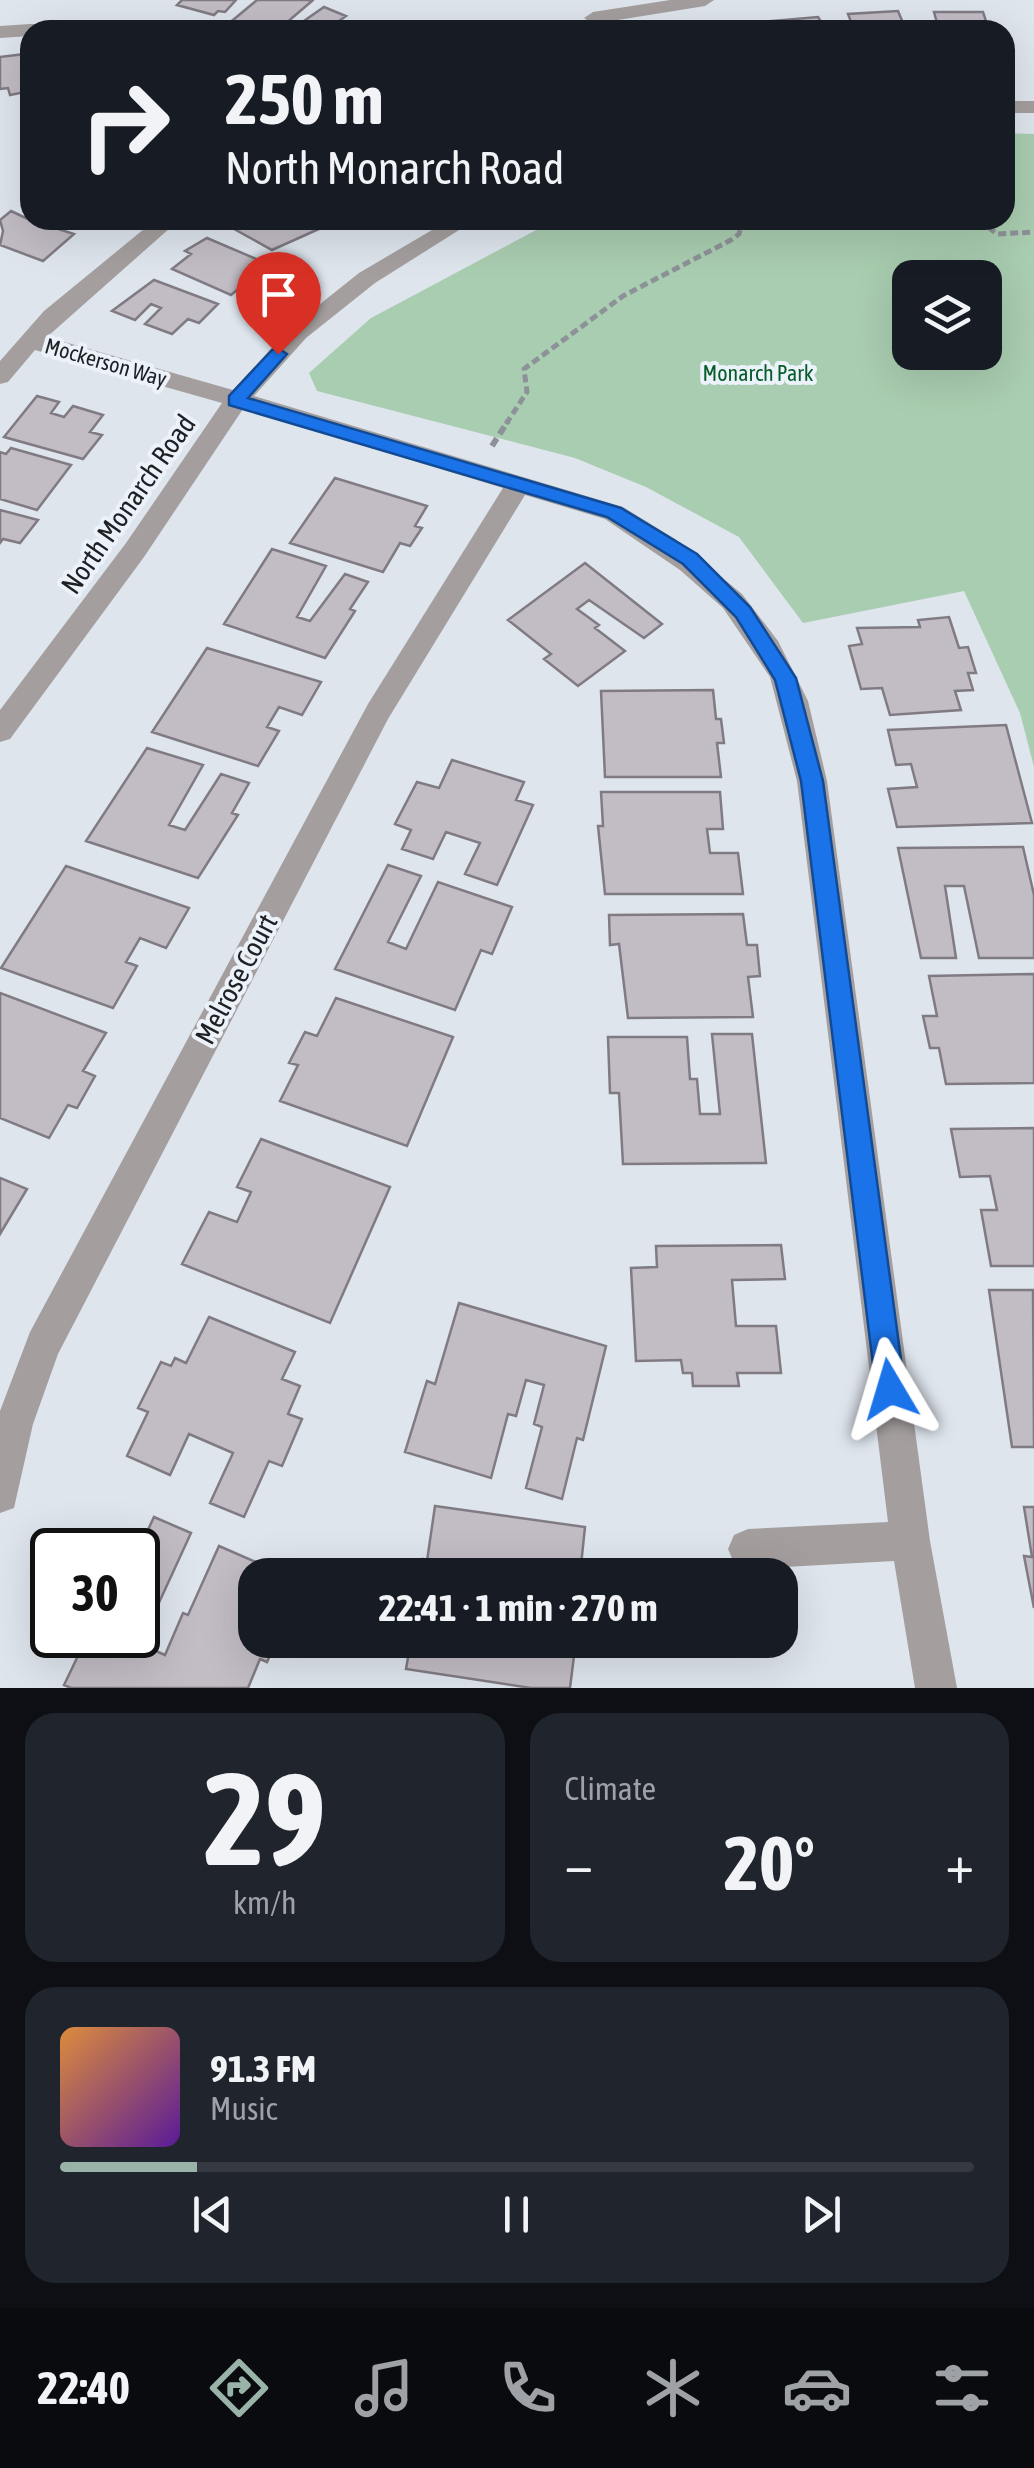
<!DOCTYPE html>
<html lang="en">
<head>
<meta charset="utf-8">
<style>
  :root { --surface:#171b24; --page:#20242c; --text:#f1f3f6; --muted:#9ea1a6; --line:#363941; --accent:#99b3a9 }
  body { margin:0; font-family:"Asap Condensed",sans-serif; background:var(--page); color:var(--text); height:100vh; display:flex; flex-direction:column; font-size:38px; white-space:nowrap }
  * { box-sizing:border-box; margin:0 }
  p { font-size:32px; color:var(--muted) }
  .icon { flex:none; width:55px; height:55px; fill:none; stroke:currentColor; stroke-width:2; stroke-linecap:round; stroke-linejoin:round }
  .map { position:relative; height:1688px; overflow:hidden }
  .panel { display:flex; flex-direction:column; gap:25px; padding:25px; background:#0d0f14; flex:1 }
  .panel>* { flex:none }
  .top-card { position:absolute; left:20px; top:20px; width:995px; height:210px; border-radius:30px; box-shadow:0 10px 40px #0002; background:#171b24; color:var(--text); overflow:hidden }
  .buttons { position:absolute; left:892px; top:260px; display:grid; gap:20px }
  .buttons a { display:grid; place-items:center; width:110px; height:110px; border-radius:20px; background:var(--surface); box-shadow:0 10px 40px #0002; font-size:50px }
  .speed { position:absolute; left:30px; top:1528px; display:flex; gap:20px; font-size:50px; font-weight:700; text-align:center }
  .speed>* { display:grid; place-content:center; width:130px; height:130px; border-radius:50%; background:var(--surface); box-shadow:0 10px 40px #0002; line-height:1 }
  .speed .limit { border:5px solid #111; border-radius:15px; background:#fff; color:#111 }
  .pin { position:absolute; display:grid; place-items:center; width:85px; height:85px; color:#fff; margin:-102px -42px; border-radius:50% 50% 50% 0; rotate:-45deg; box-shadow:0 0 10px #0007 }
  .pin .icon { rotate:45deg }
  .me { position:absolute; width:110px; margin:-55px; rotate:353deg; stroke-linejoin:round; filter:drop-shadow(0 0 8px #0008) }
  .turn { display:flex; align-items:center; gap:35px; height:210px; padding:0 40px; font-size:45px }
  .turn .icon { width:130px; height:130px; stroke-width:2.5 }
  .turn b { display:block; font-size:70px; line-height:85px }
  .big { font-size:75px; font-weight:700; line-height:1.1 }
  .panel .tile { flex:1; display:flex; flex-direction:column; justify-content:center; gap:15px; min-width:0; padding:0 35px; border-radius:30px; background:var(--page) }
  .panel .dial { align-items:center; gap:0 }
  .dial b { font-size:130px; line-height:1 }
  .song { display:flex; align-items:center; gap:30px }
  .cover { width:120px; height:120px; border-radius:15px; background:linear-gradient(135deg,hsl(30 70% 55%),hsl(270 70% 35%)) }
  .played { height:10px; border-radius:5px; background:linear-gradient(90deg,var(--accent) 15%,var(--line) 15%) }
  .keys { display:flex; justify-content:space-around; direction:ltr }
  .heat { display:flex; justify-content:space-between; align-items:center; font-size:55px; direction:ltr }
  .panel .tiles { flex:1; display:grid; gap:25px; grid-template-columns:1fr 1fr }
  .tile:last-child { grid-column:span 2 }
  .trip { position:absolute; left:238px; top:1558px; width:560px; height:100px; border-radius:30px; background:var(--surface); box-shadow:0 10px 40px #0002; font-weight:700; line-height:100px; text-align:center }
  .tabs { display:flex; height:160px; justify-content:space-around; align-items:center; background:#090b0e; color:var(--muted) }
  .tabs .icon { width:70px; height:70px }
  .tabs .selected { color:var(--accent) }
  .tabs b { font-size:45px; color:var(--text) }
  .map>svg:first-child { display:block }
</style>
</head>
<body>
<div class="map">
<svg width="1034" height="1688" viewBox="0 0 1034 1688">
  <rect width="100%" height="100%" fill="#dee5ed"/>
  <path fill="#a9cdb0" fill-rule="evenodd" d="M1005 133 1034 134V767L1020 713 964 591 803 623 739 537 646 487 575 458 317 391 309 373 371 318 555 220H1005ZM910 278H985V352H910Z"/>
  <path fill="#c2bcc5" stroke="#807b83" stroke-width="2.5" d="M182 0H236L225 12 218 11 214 15 177 5Z
    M257 0H307L312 1 278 30H257L233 20Z
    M324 7 346 16 339 21 356 27 291 30Z
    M898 11 906 30H854L848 14Z
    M934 12H983L987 24H974L975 30H939Z
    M818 17 826 30H776L771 21Z
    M25 54 30 91 10 95 8 88 0 89V57Z
    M11 211 30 220 74 234 43 261 0 245 3 231 0 220Z
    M231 220H307L321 228 272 250 225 224Z
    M207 238 268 264 231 295 172 269 191 254 185 251Z
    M154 280 218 304 199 323 188 319 172 334 145 324 161 308 151 304 135 320 112 311Z
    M37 396 59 402 51 413 64 417 73 406 103 415 90 432 102 435 83 459 4 437Z
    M11 448 71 465 37 510 0 499V452L6 454Z
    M335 478 427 506 415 526 422 528 410 546 400 543 383 572 290 543Z
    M0 510 38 520 20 543 3 539 0 543Z
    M272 549 326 566 297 617 310 621 345 574 368 582 350 609 355 611 325 658 224 624Z
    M585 563 662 624 644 638 589 600 577 609 599 625 595 628 625 651 578 686 544 659 551 654 508 620Z
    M949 617 959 648 968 647 976 673H968L973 690 955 691 961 710 890 715 882 688 861 689 849 646 862 644 857 628 920 627 918 620Z
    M207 648 321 682 302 715 279 707 267 727 279 731 258 766 152 732Z
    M713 690 716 719H721L724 743H717L721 777H605L601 691Z
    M1006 725 1032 823 897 827 888 789 917 787 911 764 896 765 888 730Z
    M147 748 203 765 169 825 185 830 221 774 249 783 232 813 238 815 198 878 86 841Z
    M452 760 524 782 516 800 533 805 497 885 465 874 480 843 446 832 433 859 402 849 411 830 395 824 417 782 439 788Z
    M601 792H720L723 829H707L710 853H738L743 894H605L598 826H603Z
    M1023 847 1034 895V958H979L964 886H945L956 958H921L898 848Z
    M388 865 421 876 388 942 406 949 438 882 512 907 492 954 481 950 455 1010 335 969Z
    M66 866 189 908 166 948 140 938 126 962 137 966 113 1008 1 968Z
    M743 914 747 945H757L760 976 748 977 753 1017 628 1018 619 944 610 945 609 915Z
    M1034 974V1083L946 1084 939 1048H930L923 1016H937L929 976Z
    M0 993 106 1033 83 1071 95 1076 77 1108 68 1105 49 1138 0 1118Z
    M336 998 453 1037 407 1146 280 1101 298 1065 289 1063 305 1032 317 1036Z
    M712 1034H752L766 1163 623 1164 619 1093H610L608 1037H687L690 1079H697L700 1114H720Z
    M1034 1128V1266H991L981 1210H997L990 1176 960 1177 951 1129Z
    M261 1139 390 1187 330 1323 182 1264 209 1212 237 1222 251 1192 237 1187Z
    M0 1178 27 1189 0 1234Z
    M781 1245 785 1279 732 1280 736 1326H776L781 1373H737L739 1386H693L692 1373H683L681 1360 636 1361 631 1268 657 1267 656 1246Z
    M989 1290H1033L1034 1447H1012Z
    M459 1303 606 1346 583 1440 577 1438 562 1499 526 1488 542 1427 534 1424 544 1385 526 1380 516 1416 508 1414 491 1478 405 1452 427 1381 435 1384Z
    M209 1317 295 1352 282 1379 300 1386 288 1414 302 1419 282 1466 269 1461 244 1517 210 1503 233 1453 189 1434 170 1475 127 1456 148 1412 138 1408 161 1362 171 1366 175 1358 186 1363Z
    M435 1506 585 1527 580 1575H420L423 1559 427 1561Z
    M1024 1507H1034V1608L1024 1556 1032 1557Z
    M154 1517 191 1533 140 1644 165 1655 183 1613 188 1615 219 1546 286 1575H255V1640H277L267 1662 260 1659 248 1688H71L64 1685 88 1635H138V1551Z
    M411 1640H576L570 1688H531L406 1669Z"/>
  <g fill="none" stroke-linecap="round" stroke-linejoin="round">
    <path stroke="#8d9298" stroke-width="5" stroke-dasharray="8 4" stroke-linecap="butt" d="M979 220 997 234 1034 232
      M506 424 527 392 524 369 623 296 731 240 739 234 743 220"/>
    <path stroke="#8d9298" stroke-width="6" stroke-dasharray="9 5" stroke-linecap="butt" d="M492 446 508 421"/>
    <path fill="#a49f9e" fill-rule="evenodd" d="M670 0H714L705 6 593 24 584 18 593 12Z
      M30 24H108L118 30H30V36L0 38V26Z
      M1005 101H1034V113H1005Z
      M155 220H179L47 337 233 390 290 328 359 273 449 220H475L375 283 306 338 254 396 623 507 675 539 742 594 778 641 808 701 827 781 930 1541 957 1688H915L894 1561 748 1569 734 1563 728 1549 734 1535 748 1529 888 1522 797 781 770 677 723 608 680 570 605 519 525 495 388 719 58 1354 33 1424 14 1508 0 1513V1411L30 1332 368 704 503 488 243 409 144 557 10 739 0 742V710L126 543 222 403 35 350 8 382 0 384V361L44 311Z
      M697 220 685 228 674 221 675 220Z"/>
  </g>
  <path fill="#1a73e8" stroke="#114b97" stroke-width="2.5" d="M278 348 287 354 248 398 621 508 697 554 750 607 796 678 823 781 905 1389 900 1399 890 1403 881 1399 876 1389 801 781 775 680 736 617 683 564 607 517 229 405V396L272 350Z"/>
  <g text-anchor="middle" stroke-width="8" stroke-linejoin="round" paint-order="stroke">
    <g font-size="22" fill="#1e2023" stroke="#ebf2fa">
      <text transform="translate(106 362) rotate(16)" y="8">Mockerson Way</text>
    </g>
    <g font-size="22" fill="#075c29" stroke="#ebf2fa">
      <text x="758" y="381">Monarch Park</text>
    </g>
    <g font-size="28" fill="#1e2023" stroke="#ebf2fa">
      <text transform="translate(128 504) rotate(-55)" y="10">North Monarch Road</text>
      <text transform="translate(236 979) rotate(-62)" y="10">Melrose Court</text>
    </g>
  </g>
</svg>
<div class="buttons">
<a><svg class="icon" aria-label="layers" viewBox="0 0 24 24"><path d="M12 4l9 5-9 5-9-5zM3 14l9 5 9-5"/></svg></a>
</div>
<div class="speed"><div class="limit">30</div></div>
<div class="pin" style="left:278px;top:354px;background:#d93025"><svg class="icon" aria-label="arrive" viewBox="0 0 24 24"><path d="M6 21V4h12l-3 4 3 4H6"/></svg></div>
<svg class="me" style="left:890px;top:1389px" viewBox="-20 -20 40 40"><path d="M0-17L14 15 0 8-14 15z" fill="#1a73e8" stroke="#fff" stroke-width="4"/></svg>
<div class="trip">22:41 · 1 min · 270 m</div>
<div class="top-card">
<div class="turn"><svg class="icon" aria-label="right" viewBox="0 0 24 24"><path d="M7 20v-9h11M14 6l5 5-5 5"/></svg><div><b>250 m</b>North Monarch Road</div></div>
</div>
</div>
<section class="panel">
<div class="tiles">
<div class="tile dial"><b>29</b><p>km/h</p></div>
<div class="tile"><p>Climate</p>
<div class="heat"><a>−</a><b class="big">20°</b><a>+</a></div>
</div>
<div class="tile">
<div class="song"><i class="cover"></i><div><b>91.3 FM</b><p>Music</p></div></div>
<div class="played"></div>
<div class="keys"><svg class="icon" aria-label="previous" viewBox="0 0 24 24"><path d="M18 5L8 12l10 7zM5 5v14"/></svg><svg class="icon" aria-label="pause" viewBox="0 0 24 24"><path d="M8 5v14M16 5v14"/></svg><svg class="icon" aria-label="next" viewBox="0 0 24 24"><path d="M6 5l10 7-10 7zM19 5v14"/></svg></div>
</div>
</div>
</section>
<nav class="tabs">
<b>22:40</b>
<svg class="icon selected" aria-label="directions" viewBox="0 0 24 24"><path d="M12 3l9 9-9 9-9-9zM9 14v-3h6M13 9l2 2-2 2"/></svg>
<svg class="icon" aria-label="music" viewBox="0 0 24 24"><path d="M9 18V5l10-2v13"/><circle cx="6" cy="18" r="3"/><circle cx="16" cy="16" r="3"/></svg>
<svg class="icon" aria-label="phone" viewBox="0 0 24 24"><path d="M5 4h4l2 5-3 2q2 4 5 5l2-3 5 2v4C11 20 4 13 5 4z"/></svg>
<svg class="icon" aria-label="climate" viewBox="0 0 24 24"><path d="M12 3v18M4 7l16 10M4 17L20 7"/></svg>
<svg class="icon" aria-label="car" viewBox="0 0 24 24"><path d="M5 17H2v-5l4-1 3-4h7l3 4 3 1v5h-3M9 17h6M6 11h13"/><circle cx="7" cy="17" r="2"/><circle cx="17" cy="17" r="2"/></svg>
<svg class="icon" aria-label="filters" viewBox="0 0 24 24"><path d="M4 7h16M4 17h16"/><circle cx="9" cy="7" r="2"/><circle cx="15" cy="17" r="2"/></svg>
</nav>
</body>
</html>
